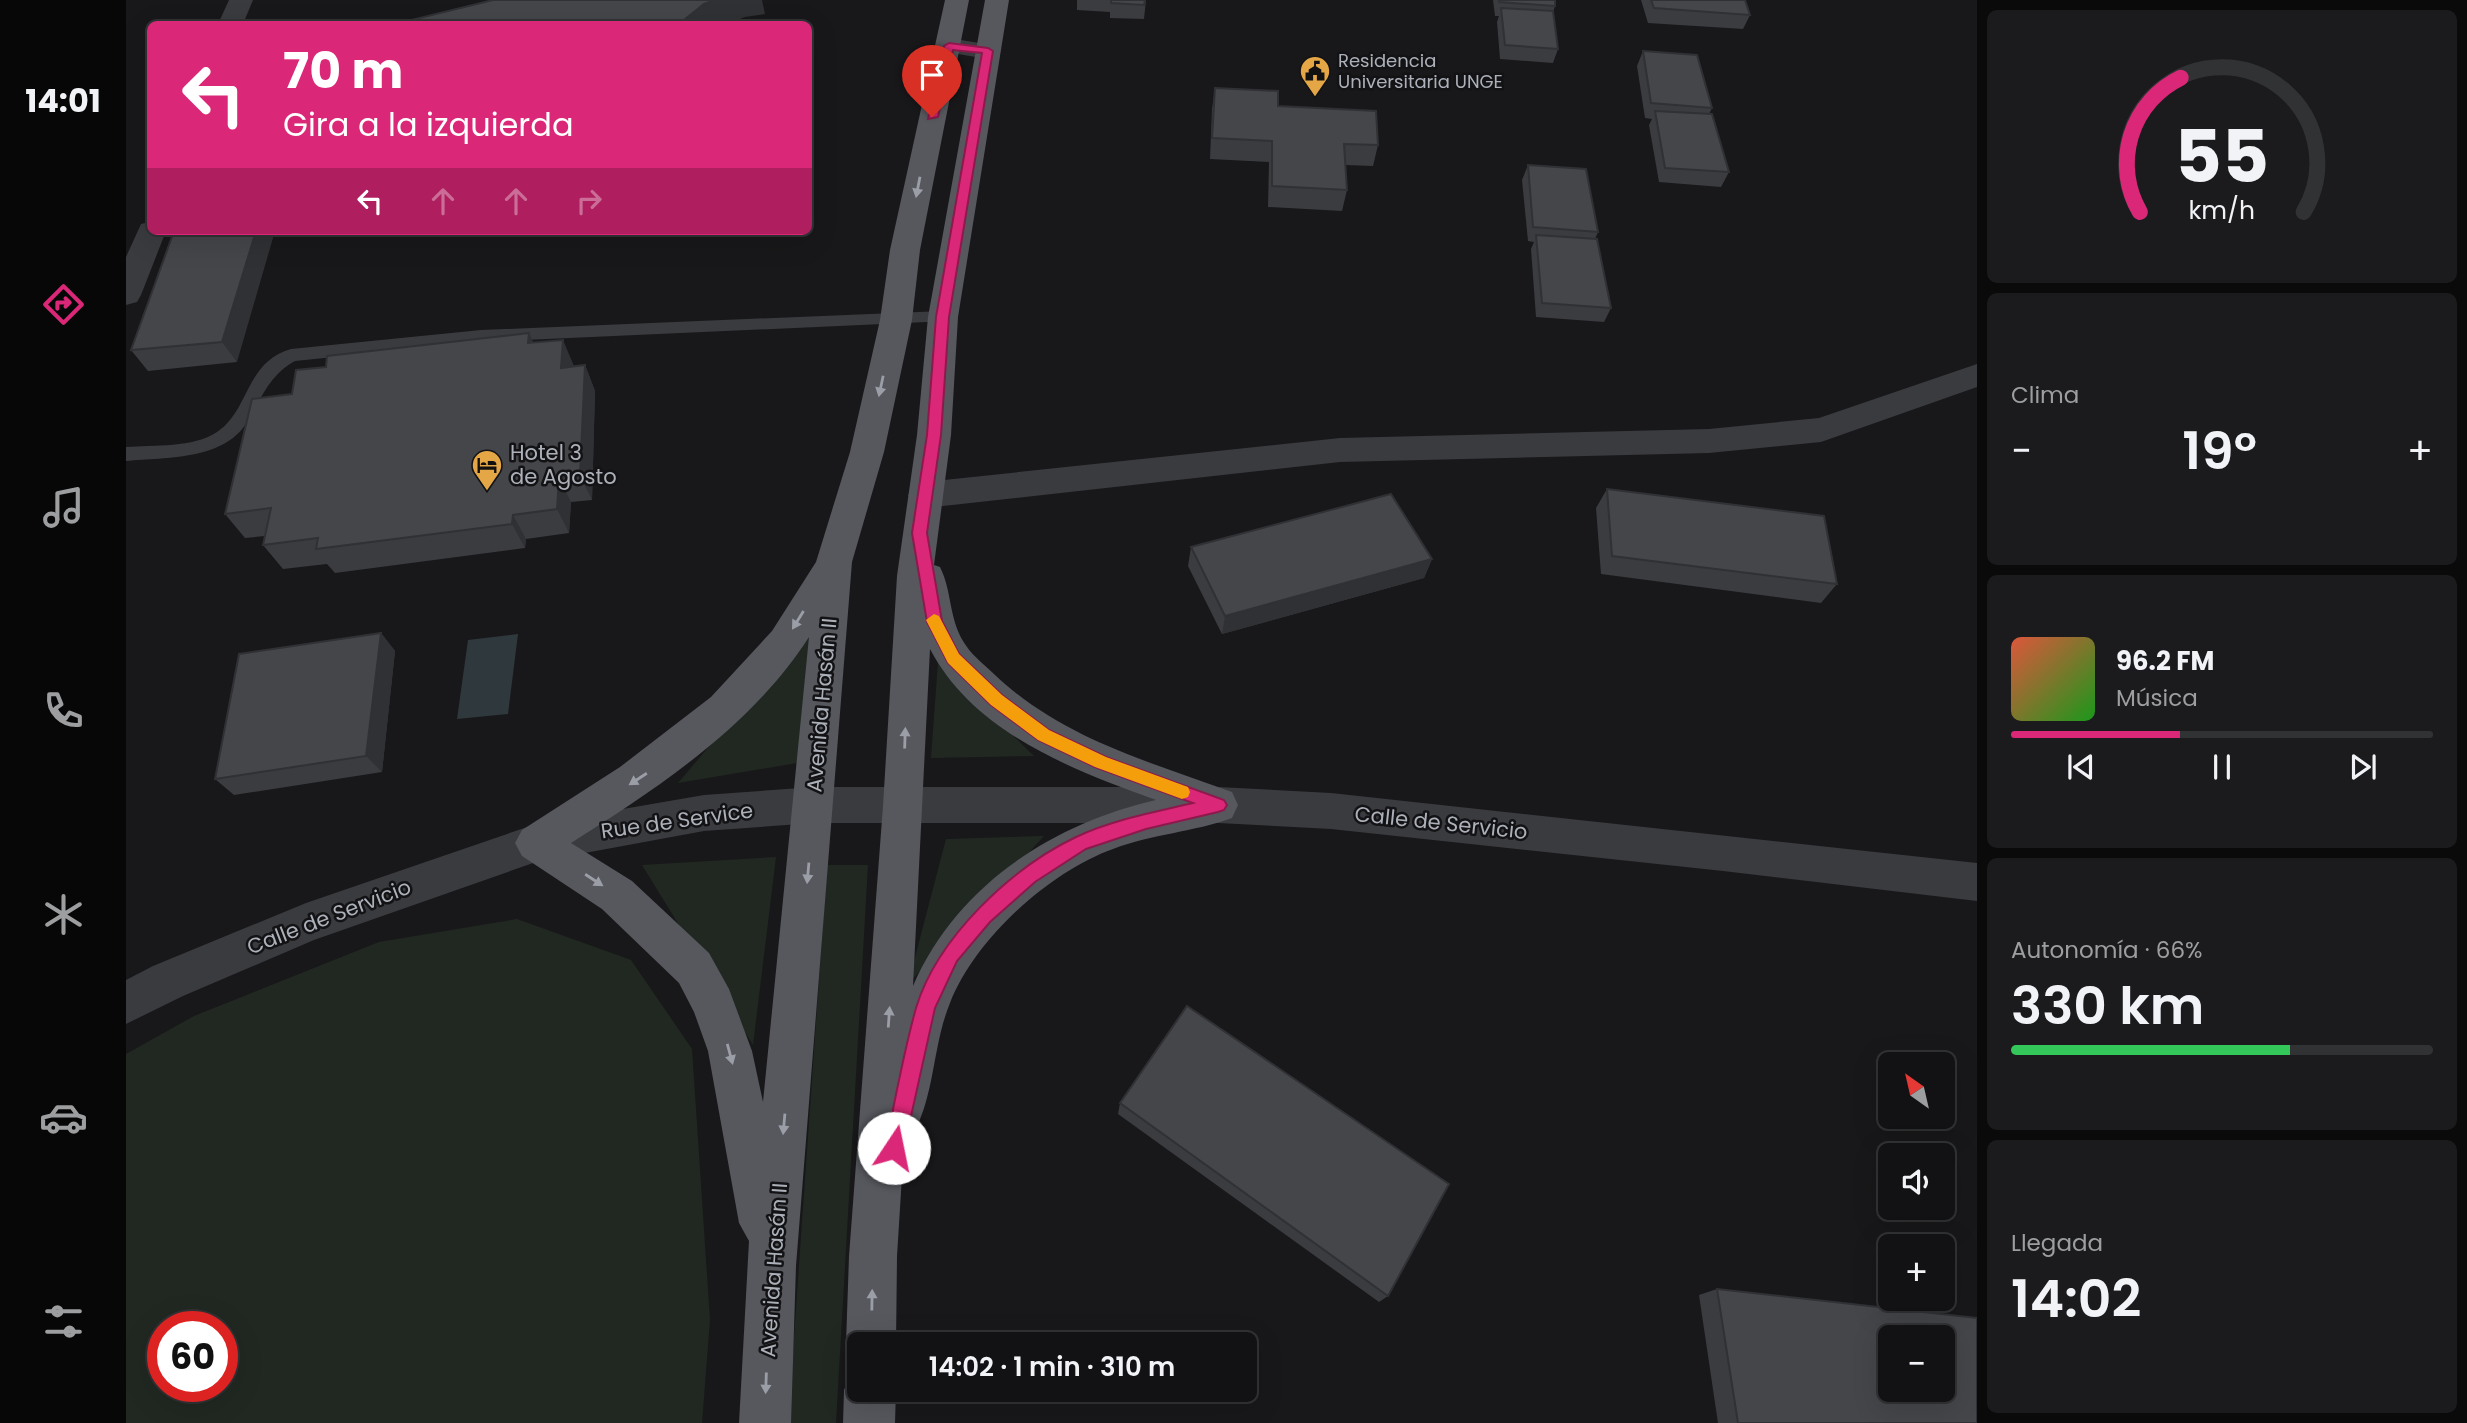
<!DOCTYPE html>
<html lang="es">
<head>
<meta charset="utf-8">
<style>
  :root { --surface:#121214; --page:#1b1b1d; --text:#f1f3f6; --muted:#9c9ea0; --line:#313234; --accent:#db2777 }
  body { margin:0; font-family:Poppins,sans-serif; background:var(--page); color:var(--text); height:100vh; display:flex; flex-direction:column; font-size:26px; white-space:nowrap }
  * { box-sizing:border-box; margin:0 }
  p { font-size:23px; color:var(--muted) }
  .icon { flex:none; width:38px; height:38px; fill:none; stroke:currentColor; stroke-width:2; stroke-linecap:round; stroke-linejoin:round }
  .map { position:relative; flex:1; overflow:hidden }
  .side { display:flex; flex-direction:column; gap:10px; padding:10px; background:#0a0a0b; width:490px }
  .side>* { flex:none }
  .guide { position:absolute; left:21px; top:21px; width:665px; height:214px; border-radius:10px; box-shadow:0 7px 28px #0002,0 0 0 2px var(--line); background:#db2777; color:#fff; overflow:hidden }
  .needle { width:46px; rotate:326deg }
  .buttons { position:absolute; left:1752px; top:1052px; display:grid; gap:14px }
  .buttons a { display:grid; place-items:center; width:77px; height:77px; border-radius:10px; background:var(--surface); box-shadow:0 7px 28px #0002,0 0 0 2px var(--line); font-size:35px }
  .speed { position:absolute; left:21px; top:1311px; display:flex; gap:14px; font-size:35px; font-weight:700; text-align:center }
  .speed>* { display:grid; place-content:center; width:91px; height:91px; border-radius:50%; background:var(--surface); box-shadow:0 7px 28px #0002,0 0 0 2px var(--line); line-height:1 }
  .speed .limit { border:10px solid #d22; background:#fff; color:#111 }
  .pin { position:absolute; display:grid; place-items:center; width:60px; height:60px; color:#fff; margin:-72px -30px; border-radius:50% 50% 50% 0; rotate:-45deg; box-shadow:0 0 7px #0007 }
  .pin .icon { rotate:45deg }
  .me { position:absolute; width:77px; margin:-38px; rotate:11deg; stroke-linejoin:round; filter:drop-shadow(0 0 5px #0008) }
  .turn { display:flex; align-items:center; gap:24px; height:147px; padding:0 21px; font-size:32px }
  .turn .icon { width:91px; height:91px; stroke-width:2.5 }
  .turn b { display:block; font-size:49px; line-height:60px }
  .lanes { display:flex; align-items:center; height:66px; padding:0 21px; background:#0003; justify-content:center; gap:35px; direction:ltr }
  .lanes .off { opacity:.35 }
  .big { font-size:52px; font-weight:600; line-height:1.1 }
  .side .card { flex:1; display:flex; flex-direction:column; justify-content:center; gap:10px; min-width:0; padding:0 24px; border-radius:10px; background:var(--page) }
  .side .dial { align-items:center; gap:0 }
  .dial svg { height:182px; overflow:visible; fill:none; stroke:var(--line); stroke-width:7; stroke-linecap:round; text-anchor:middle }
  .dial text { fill:var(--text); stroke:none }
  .song { display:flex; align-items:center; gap:21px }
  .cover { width:84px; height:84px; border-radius:10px; background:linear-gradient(135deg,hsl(10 70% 55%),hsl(120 70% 35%)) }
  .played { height:7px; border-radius:4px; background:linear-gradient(90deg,var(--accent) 40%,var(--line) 40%) }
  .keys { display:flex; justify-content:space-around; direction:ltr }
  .heat { display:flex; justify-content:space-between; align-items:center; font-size:38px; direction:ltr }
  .charge { height:10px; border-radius:5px; background:linear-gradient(90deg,#34c759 66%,var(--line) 0) }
  .trip { position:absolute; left:721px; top:1332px; width:410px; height:70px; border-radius:10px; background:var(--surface); box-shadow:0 7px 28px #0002,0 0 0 2px var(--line); font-weight:600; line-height:70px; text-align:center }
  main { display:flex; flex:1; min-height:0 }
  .dock { display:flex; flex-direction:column; width:126px; justify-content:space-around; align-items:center; background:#070708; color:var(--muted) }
  .dock .icon { width:49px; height:49px }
  .dock .active { color:var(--accent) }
  .dock b { font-size:32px; color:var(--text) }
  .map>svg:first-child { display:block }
</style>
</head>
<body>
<main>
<nav class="dock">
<b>14:01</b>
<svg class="icon active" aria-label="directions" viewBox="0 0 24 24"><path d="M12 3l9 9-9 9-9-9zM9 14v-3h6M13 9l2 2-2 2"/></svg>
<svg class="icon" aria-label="music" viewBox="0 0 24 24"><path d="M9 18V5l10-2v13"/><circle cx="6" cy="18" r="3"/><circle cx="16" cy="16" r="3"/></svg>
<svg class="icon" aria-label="phone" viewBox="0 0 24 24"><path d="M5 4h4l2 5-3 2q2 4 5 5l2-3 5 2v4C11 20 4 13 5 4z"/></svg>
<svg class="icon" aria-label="climate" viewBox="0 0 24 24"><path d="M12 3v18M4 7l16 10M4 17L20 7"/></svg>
<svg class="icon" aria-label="car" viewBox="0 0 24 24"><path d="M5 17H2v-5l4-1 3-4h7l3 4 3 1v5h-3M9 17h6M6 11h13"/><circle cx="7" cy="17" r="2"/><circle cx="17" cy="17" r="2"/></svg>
<svg class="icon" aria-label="filters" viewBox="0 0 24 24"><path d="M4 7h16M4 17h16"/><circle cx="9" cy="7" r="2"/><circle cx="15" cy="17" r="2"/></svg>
</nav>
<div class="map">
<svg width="1851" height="1423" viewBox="0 0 1851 1423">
  <rect width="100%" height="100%" fill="#18181a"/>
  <path fill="#212821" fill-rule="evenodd" d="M694 616 671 763 552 783Z
    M812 662 908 756 805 758Z
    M918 836 782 984 820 839Z
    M650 857 627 1045 516 865Z
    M701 865H742L710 1423H662Z
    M391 919 505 960 566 1049 584 1320 576 1423H0V1054L68 1016 253 942ZM96 1326V1386H37V1326Z"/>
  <path fill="#2f383d" d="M392 634 382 714 331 719 342 640Z"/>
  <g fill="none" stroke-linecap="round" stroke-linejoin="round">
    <path fill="#3a3b3f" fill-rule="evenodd" d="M817 311 825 317 823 321 355 342 169 361C144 375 137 395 123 419 100 461 41 457 0 461V447C28 445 67 448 91 432 124 410 119 362 165 349L355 330Z"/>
    <path fill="#3a3b3f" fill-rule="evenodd" d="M103 0H127L117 24H92Z
      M823 38 871 46 875 51 871 56 862 59 814 51 810 46 814 41Z
      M24 222V231H40L15 295 11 302 0 305V257L15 224Z
      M1851 364V387L1695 442 1583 453 1214 462 799 508 787 504 782 495 787 486 799 482 1214 438 1583 429 1693 418Z"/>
    <path fill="#3a3b3f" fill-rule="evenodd" d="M688 787H1092L1205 793 1851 863V901L1597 871 1205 829 1092 823H688L578 831 410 862 188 940 57 996 0 1024V980L27 966 180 903 410 824 578 795Z"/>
    <path fill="#56585e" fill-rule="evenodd" d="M819 0H843L794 250 786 320 758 452 726 562 670 1266 665 1423H613L623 1241 613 1223 582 1051 568 1012 553 983 476 909 396 856 389 843 396 830 494 767 585 697 646 631 690 562 724 452 754 320 764 250ZM683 637 637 1102 626 1051 603 989 583 953 506 881 445 843C532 788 626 726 683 637Z
      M859 0H883L832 317 825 435 808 565 814 567C827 593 822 621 841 647 848 657 859 665 868 674 935 738 1021 761 1106 792L1112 805 1106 818C1068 832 1026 834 987 849 923 872 849 939 824 1003 808 1042 809 1084 793 1122L779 1128 771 1256 770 1344H733V1364L727 1362 720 1344 723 1256 757 806 771 576 791 435 802 317ZM804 649C848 733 947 770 1030 800 926 824 830 886 787 986Z
      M733 1369V1390H770L769 1423H717L718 1390 726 1372Z"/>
  </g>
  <path fill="#3b3c40" d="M951 0H1020L1018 19 984 18V12L951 10Z
    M1367 0H1429V6L1427 12 1432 49 1427 63 1374 59 1371 22 1373 16H1369Z
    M1515 0H1619L1624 15 1617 29 1522 23Z
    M1517 51 1586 108 1583 114 1603 172 1595 187 1533 182 1523 125 1526 119 1519 118 1511 66Z
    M1089 88 1152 106 1252 145 1247 166 1219 165 1221 190 1216 211 1142 207 1143 162 1084 159 1086 109Z
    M1402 165 1472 232 1469 239 1485 308 1478 322 1410 317 1405 249 1408 242 1402 241 1396 180Z
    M48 231 111 362 22 371 5 350Z
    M403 333 407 343 448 366 459 365 469 391 466 500 445 502 443 533 400 539 399 548 209 573 201 564 157 569 137 545 139 536 119 538 99 514 200 367Z
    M1481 489 1711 584 1695 603 1475 574 1470 508Z
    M1065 547 1306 559 1298 578 1096 634 1062 566Z
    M255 633 269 651 256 772 108 795 89 779Z
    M994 1103 1262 1296 1253 1302 992 1114Z
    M1591 1289 1851 1423H1592L1573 1295Z"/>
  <path fill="#303134" d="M589 0H636L639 14 619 17 601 24H553L578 4Z
    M130 231H149L111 362 96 342Z
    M403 333 415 359 402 343Z
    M437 340 448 366 446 393 435 368Z
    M459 365 469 391 466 500 454 475Z
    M433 478 445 502 443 533 431 509Z
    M387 515 400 539 399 548 386 524Z
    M1306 559 1298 578 1096 634 1099 616Z
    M255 633 269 651 256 772 240 756Z"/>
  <path fill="#45464a" stroke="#303134" stroke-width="2" fill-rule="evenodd" d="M367 0H589L578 4 553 24H275L273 23Z
    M985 0H1019L1018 5 985 3Z
    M1373 0H1429V6L1373 2Z
    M1525 0H1619L1624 15 1528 8Z
    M1375 8 1427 11 1432 49 1379 45Z
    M1517 51 1571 55 1586 108 1525 103Z
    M1089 88 1152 91V106L1250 111 1252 145 1218 144 1221 190 1146 186V141L1086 138Z
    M1529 111 1586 114 1603 172 1539 168Z
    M1402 165 1460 169 1472 232 1407 227Z
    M48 231H130L96 342 5 350Z
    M1410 235 1471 239 1485 308 1416 303Z
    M403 333 402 343 437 340 435 368 459 365 454 475 433 478 431 509 387 515 386 524 190 549 192 538 137 545 145 508 99 514 126 399 166 394 170 370 200 367 201 356Z
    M1481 489 1698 516 1711 584 1486 556Z
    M1265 494 1306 559 1099 616 1065 547Z
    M255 633 240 756 89 779 113 654Z
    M1061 1006 1323 1184 1262 1296 994 1103Z
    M1591 1289 1851 1318V1423H1612ZM1764 1337H1816V1390H1764Z"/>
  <defs><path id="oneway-solid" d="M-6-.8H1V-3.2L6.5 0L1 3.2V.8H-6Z" transform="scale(1.75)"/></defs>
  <g fill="#9b9ea7">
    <use href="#oneway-solid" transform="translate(792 187) rotate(101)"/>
    <use href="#oneway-solid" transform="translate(755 386) rotate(102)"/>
    <use href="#oneway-solid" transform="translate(672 620) rotate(122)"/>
    <use href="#oneway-solid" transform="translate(779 738) rotate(-88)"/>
    <use href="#oneway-solid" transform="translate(512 779) rotate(147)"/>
    <use href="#oneway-solid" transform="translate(682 873) rotate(95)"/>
    <use href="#oneway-solid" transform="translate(468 880) rotate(33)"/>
    <use href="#oneway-solid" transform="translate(763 1017) rotate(-86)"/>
    <use href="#oneway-solid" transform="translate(604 1054) rotate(75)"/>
    <use href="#oneway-solid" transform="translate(658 1124) rotate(95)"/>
    <use href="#oneway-solid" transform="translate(746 1300) rotate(-89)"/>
    <use href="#oneway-solid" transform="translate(640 1383) rotate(92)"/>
  </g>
  <path fill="#db2777" stroke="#8e194d" stroke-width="2" d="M823 43 862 48 867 51 823 317 815 435 801 533 816 621 833 654 876 695 923 730 980 757 1098 800 1101 805 1098 810 1092 812 1020 829 960 849 909 882 864 922 831 961 809 1008 778 1148 775 1155 768 1158 761 1155 759 1148C769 1102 777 1054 790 1008 811 938 885 868 950 837 986 820 1028 812 1067 803L969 767 912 740 865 705 822 663 801 622 786 533 801 435 810 317 856 53 827 50 812 117 802 119 818 46Z"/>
  <path fill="#f59e0b" d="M808 614 813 616 833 654 876 695 923 730 980 757 1062 787 1064 792 1062 797 1056 799 969 767 912 740 865 705 822 663 800 620Z"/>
  <defs>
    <g id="civic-pin" transform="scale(1.575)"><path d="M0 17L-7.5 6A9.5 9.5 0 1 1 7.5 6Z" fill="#e5a746" stroke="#131315"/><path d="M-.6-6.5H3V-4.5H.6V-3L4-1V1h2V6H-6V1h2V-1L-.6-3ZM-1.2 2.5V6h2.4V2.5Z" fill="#111"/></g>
    <g id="hotel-pin" transform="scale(1.575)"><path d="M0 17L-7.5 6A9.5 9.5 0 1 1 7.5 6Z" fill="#e5a746" stroke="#131315"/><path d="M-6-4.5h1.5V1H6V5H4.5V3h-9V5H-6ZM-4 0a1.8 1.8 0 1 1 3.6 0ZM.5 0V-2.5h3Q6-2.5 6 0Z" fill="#111"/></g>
  </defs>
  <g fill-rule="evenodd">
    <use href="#civic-pin" x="1189" y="71"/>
    <use href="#hotel-pin" x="361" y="465"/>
  </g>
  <g text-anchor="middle" stroke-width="5" stroke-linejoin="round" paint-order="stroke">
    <g font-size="18" fill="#acb0b9" stroke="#131315" text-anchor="start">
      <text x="1212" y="67">Residencia<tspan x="1212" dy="21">Universitaria UNGE</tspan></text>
    </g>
    <g font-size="21" fill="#acb0b9" stroke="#131315" text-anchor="start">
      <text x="384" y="460">Hotel 3<tspan x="384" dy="24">de Agosto</tspan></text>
    </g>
    <g font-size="21" fill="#acb0b9" stroke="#131315">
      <text transform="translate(696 705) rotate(-85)" y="7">Avenida Hasán II</text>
      <text transform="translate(551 821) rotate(-8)" y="7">Rue de Service</text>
      <text transform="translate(1315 823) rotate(6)" y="7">Calle de Servicio</text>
      <text transform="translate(203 917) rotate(-21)" y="7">Calle de Servicio</text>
      <text transform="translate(648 1270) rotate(-86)" y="7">Avenida Hasán II</text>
    </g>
  </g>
</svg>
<div class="buttons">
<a><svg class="needle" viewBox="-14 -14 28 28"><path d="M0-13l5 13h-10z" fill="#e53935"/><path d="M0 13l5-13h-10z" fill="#9c9ea0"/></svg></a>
<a><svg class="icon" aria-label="sound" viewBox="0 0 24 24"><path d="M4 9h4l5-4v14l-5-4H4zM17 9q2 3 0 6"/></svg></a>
<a>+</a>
<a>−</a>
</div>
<div class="speed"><div class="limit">60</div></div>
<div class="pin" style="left:806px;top:117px;background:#d93025"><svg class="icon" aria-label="arrive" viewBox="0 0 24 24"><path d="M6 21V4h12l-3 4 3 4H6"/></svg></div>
<svg class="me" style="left:768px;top:1148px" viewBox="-20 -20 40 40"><circle r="19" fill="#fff"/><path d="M0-13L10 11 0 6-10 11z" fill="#db2777"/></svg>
<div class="trip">14:02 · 1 min · 310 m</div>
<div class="guide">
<div class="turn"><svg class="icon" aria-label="left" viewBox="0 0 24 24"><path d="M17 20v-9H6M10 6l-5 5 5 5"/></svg><div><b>70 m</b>Gira a la izquierda</div></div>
<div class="lanes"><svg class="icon" aria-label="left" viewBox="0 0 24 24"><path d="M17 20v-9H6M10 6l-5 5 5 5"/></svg><svg class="icon off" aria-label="ahead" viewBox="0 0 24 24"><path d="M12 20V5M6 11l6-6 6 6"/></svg><svg class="icon off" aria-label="ahead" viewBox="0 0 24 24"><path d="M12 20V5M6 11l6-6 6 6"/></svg><svg class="icon off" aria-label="right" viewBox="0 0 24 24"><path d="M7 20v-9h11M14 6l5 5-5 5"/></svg></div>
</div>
</div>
<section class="side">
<div class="card dial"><svg viewBox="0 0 100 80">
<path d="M14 69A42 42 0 1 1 86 69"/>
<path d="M14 69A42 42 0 0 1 32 10" stroke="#db2777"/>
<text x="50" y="56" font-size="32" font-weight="700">55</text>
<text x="50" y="72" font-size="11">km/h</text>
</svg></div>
<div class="card"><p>Clima</p>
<div class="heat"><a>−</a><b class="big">19°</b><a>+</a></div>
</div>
<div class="card">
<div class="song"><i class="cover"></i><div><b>96.2 FM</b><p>Música</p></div></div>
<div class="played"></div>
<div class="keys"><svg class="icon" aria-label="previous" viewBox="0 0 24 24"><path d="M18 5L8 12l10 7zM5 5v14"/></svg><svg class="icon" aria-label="pause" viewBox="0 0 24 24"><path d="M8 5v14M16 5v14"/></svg><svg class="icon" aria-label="next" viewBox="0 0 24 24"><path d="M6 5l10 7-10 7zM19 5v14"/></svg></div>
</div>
<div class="card"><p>Autonomía · 66%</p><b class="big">330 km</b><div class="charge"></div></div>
<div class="card"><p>Llegada</p><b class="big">14:02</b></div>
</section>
</main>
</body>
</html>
